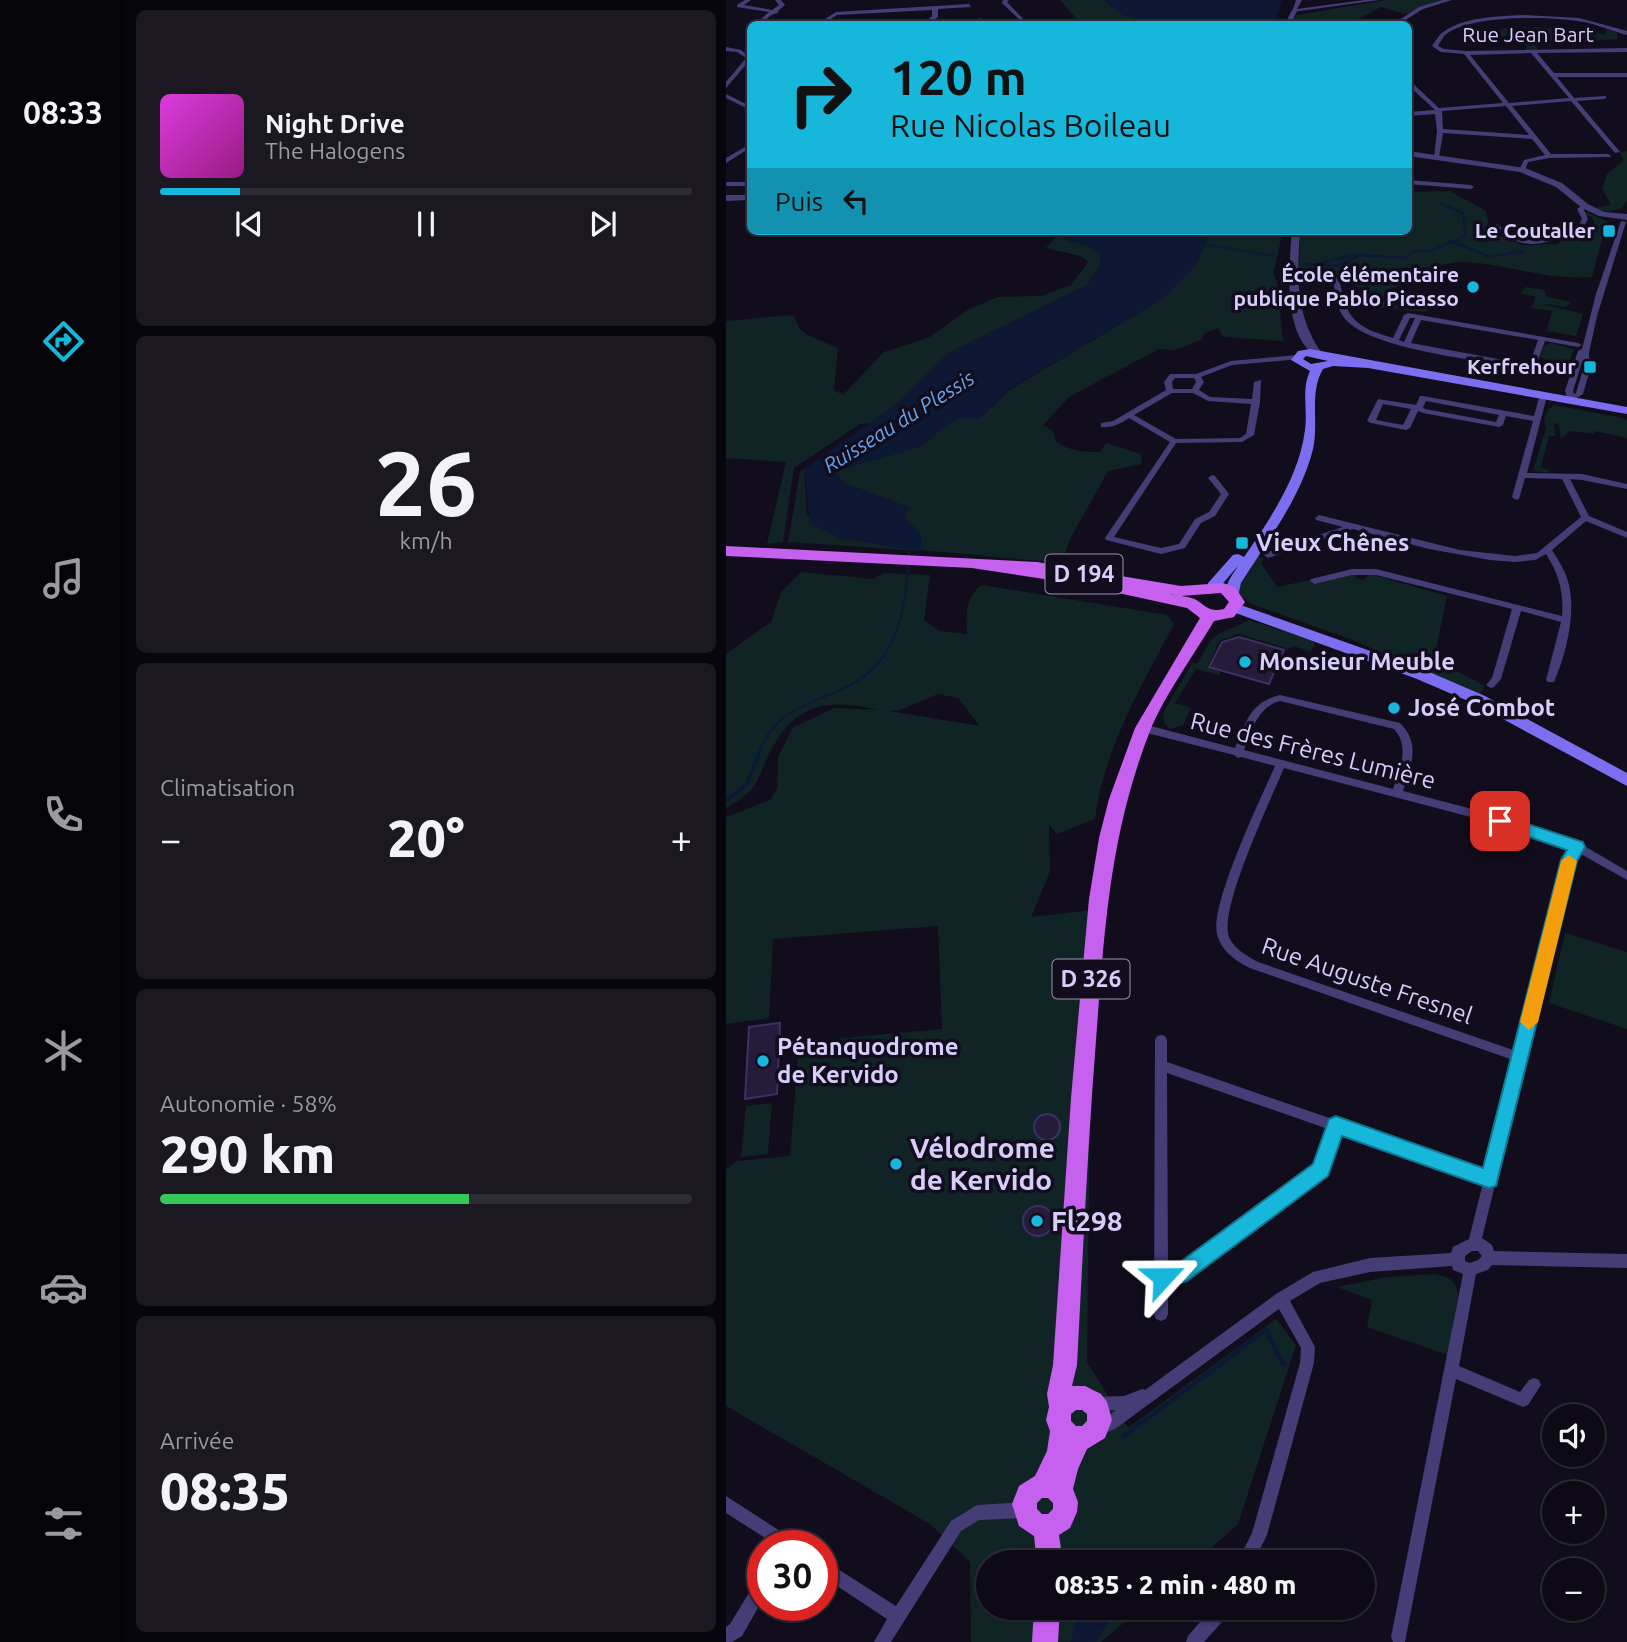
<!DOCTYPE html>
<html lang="fr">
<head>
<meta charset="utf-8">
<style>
  :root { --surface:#0d0a15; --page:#1b1822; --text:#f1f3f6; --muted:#9a9aa0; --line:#2d2b34; --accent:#17b7dc }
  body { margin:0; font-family:Ubuntu,sans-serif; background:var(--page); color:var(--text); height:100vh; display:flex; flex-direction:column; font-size:26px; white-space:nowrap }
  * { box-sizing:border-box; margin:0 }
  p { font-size:23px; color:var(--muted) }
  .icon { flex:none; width:38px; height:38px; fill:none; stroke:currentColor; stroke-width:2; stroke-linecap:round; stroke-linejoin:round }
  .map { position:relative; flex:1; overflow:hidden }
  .details { display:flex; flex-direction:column; gap:10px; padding:10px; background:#07060c; width:600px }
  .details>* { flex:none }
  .banner { position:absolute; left:21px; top:21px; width:665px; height:214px; border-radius:10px; box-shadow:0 2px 5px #0004,0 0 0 2px var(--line); background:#17b7dc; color:#111; overflow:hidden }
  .fabs { position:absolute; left:816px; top:1404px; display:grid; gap:14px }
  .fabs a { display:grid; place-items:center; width:63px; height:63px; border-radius:50%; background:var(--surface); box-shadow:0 2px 5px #0004,0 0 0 2px var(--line); font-size:35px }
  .speed { position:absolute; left:21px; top:1530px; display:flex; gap:14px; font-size:35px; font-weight:700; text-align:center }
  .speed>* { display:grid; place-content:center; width:91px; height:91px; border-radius:50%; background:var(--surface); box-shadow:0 2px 5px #0004,0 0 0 2px var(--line); line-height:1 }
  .speed .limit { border:10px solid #d22; background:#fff; color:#111 }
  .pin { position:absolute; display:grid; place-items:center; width:60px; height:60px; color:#fff; margin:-30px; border-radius:14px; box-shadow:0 4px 10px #0006 }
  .me { position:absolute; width:77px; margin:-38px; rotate:66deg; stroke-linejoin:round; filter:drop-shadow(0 0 5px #0008) }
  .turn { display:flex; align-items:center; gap:24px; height:147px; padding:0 28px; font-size:32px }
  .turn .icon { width:91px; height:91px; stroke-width:2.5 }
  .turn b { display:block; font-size:49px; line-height:60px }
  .then { display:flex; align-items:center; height:66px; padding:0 28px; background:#0003; gap:14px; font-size:26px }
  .big { font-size:52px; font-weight:800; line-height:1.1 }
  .details .card { flex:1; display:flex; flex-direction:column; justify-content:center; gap:10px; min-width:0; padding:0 24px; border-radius:10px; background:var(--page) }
  .details .dial { align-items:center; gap:0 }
  .dial b { font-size:91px; line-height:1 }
  .song { display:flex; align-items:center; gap:21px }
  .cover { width:84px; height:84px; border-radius:10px; background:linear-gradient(135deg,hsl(300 70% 55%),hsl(310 70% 35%)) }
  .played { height:7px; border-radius:4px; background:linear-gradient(90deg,var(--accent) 15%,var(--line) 15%) }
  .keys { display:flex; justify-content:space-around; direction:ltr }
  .heat { display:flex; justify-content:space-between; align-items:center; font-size:38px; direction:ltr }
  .charge { height:10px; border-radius:5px; background:linear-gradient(90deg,#34c759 58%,var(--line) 0) }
  .trip { position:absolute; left:250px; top:1550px; width:399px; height:70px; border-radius:35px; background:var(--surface); box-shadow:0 2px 5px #0004,0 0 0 2px var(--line); font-weight:800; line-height:70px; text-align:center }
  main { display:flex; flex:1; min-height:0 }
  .menu { display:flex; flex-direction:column; width:126px; justify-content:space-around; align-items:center; background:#050408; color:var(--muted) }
  .menu .icon { width:49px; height:49px }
  .menu .on { color:var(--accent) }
  .menu b { font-size:32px; color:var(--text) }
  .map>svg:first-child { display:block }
</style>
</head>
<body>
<main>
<nav class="menu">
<b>08:33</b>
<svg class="icon on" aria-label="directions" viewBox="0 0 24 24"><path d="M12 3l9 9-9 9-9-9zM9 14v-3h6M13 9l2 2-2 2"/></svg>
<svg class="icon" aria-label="music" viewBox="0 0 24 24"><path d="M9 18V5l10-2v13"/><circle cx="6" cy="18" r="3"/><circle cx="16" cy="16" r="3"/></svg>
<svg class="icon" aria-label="phone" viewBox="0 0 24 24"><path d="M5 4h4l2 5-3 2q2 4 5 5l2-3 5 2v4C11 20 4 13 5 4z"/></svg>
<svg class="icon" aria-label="climate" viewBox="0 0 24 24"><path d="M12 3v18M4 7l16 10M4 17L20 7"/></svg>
<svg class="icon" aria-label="car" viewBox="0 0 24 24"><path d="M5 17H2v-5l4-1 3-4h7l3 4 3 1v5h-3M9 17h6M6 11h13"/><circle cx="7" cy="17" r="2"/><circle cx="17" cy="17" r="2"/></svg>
<svg class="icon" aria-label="filters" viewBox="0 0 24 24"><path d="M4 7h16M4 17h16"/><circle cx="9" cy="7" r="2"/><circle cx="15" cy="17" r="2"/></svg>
</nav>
<section class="details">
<div class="card">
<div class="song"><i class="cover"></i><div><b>Night Drive</b><p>The Halogens</p></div></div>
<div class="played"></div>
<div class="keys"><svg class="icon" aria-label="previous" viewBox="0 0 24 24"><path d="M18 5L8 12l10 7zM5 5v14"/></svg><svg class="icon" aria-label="pause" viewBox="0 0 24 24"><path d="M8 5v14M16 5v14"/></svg><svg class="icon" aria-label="next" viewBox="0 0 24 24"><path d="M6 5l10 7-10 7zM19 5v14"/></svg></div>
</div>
<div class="card dial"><b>26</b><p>km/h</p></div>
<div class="card"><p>Climatisation</p>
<div class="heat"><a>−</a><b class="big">20°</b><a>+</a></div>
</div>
<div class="card"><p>Autonomie · 58%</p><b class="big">290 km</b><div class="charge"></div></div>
<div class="card"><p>Arrivée</p><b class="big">08:35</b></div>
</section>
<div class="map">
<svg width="901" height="1642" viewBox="0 0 901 1642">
  <rect width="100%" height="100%" fill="#110d1c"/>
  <path fill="#112425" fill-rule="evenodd" d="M334 0H379L395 14 425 24H355Z
    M660 0H719L680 14 655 7 622 24H564L571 15Z
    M811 27 879 34 881 29 891 33V39L838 42 805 39 812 50 798 51 801 48 797 40 773 36 743 38 781 28Z
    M901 151V200L895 209 877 212 869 208 885 205 876 188 881 174 898 160 893 152Z
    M724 191 760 211 764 231 796 245 831 244 843 234 848 236 859 231 855 229 859 226 865 228 868 223 865 216H859L860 212 881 221 866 277C822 281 782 264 739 262 720 261 699 270 680 276L688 278 665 290 666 304 674 307 682 291 706 295 700 312 647 307 644 293 611 277 573 268 574 231H682L683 192Z
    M336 231H350L337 239 364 247 374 254 375 265 361 285 221 354 171 404 145 423 134 424 68 468 57 542 41 544 60 462 0 458V321L67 315 74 329 81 335 112 348 108 390 117 395 158 352 204 337 240 311 271 297 316 296 345 285 362 262 355 256 320 248Z
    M485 231H557L547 274 551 281 557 341 497 337 492 328 479 333 475 340 449 350 433 349 343 397 317 425 327 431 330 442C344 451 357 452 374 452L380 443 415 454 416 464 382 471 343 541 336 563 195 550V534L179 518 182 507 118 483 108 471 193 447 229 419H253L283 390 438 298 469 266Z
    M800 287 818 290 821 297 846 302 839 307 813 303 857 314 850 336 821 331 826 311 805 308 810 297 794 293Z
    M825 343 848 349 842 366 824 363 814 356 819 345Z
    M828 405 897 418 901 420V438L869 431 868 434 844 431 835 439 833 424 828 423 829 436H823L815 467 823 470 822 473 807 471 820 428C816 419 820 410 828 405Z
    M78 469 81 515 113 538 195 551 62 542 74 472Z
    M532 556 538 559 535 563 551 587 584 580 586 584 629 574 631 579 637 580 644 574 721 596 708 659 759 686 754 694 624 639 523 603 513 593V587Z
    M75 572 147 579 158 573 204 575 198 620 214 631 241 634C240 614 239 597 256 585L441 615 448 624C415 687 378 748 369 819L331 834 323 824 324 872 305 917 366 910 361 1362 402 1428 550 1319 570 1345 512 1524 468 1563H262V1608H415L375 1642H245L244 1562 204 1524 0 1406V1169L11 1161 64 1156 73 1042 216 1029 212 926 47 939 43 1018 0 1024V817L44 800 51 789 52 757 67 727 109 708 152 710C108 699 72 701 48 745 29 778 38 787 0 808V654L45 622 55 592ZM212 694 232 698 254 726 163 711 174 710Z
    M523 620 587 641 589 646 584 652 568 646 562 649 513 634 494 640 481 667 495 672 493 675 470 669 449 703 465 708 457 725 444 729 438 723 437 713 466 663H472C492 626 486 639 523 620Z
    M839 933 901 952V1029L823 1003Z
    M46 1103 42 1154 15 1157 20 1106Z
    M708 1274C723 1277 729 1279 732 1294L722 1355 641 1327 646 1300 611 1287 662 1277Z"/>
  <path fill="#0d1835" d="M379 0H556L548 24H425L395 14Z
    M350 231H485L469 266 438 298 283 389 253 419H229L193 447 108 471 118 483 183 507 179 518 195 534V551L113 538 84 524 78 469 171 404 221 354 361 285 375 265 374 254 364 247 337 239Z
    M352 1608H393L369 1642H345Z"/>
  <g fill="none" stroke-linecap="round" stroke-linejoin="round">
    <path stroke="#0d1835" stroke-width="2.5" d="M727 242 764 257 797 251
      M477 244 547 256
      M580 264 612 266 634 255 680 258 685 252 707 250 739 236 738 214 714 203
      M592 264 631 254
      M31 759C48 698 102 706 142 673 177 645 182 588 183 547"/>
    <path stroke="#0d1835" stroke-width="3.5" d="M0 800 21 784 32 757"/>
    <path stroke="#0d1835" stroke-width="4.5" d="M398 1436 540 1330 557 1364"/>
  </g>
  <path fill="#251b3b" stroke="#3f3064" stroke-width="2" d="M513 637 558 650 543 684 483 667 496 642Z
    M54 1023 51 1094 19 1099 23 1027Z
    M308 1127a13 13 0 1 1 26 0a13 13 0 1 1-26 0Z
    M297 1221a15 15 0 1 1 30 0a15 15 0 1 1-30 0Z"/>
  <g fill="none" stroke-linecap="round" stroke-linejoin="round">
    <path fill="#443d76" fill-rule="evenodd" d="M19 0H25L18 5 46 10 53 5 49 0H55L59 5 52 11V13C43 14 38 24 29 24L43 12 11 7V5Z
      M277 0H283L281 2 302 24H298L276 3Z
      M570 0H576L571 9 639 0H653L566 12Z
      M717 0H726L697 9 673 24H667L693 7Z
      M243 4 245 7 212 9V17L203 24H197L206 16V10L111 15 97 24H91L110 12Z
      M797 15 853 18 901 31V35C886 31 873 25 858 22 828 16 741 14 718 36 716 39 714 43 712 46L718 49 740 51 901 48V52L811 53 828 73H901V77H831L848 98 880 96V98L878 99 851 101 894 152 889 153 845 101 786 106 825 154H882L885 156 884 157 823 158 802 162 799 170 796 172 793 170 798 160 819 155 806 139 717 133 713 157 708 158 711 131 709 114 682 116V112L709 110 682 85V79L713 108 777 103 738 54 715 52 706 46C709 42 712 36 716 33 736 17 773 16 797 15ZM805 53 843 98 783 103 744 55ZM780 106 803 135 717 129 716 111Z
      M254 18 260 22V24H254V23L251 20Z
      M0 47 15 50 24 57V60L0 88V82L20 58 11 52 0 51Z
      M0 94 24 106V110L0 98Z
      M24 144V148L0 163V158Z
      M682 180 745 185 748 187 745 189 682 184Z
      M0 182H24V186H0Z
      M857 205 862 206 858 210 862 219 857 228C823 244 796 255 766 225L771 224C802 249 819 241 852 226L856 219 851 209Z
      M895 221 900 222 871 316 863 353V358L867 360 857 394 849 399V404H843L839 391 852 351 856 349 870 294ZM856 362 858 366 850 393 848 394 847 391Z
      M610 276 613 278C621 318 626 326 667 338L678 315 682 313 852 343 856 345 852 347 819 341 810 366 799 368C757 361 646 350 619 319 610 308 609 292 607 278ZM684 318H689L678 342 673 340ZM695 320 812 340 804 363 799 364 685 343Z
      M571 355H574V359L506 365 475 377 478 382 473 390 484 397 526 399 528 382 535 380 534 402 528 435 516 442 450 443 388 537 435 548 453 544 469 519 483 512 495 494 482 478 486 475 489 476 503 494 489 516 475 523 459 548 435 554 380 540 379 538 444 442 403 418C394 424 386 428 375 427V423L387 421 440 390 438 382 444 374H470L505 361ZM449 378H468L470 382 466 389H447L446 382ZM446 393H467L482 401 525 404 520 434 514 438 450 439 408 415Z
      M814 394 821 396 801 473 856 474 901 484V489L856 480 844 479 863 516 901 532V538L860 521 826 550C833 561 840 572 843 585 850 614 840 655 828 682H822L820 680 835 622 795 611 775 679 768 687 765 688 760 685 766 678 786 609 650 575H626L588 584 584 581 585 579 626 569H650L836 616C838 593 833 574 820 554L809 560 789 562 764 560 703 549 627 529 545 557 542 558 538 555 539 553 617 527 590 520 589 518 593 515 734 550 789 556 811 553 855 517 836 479 799 478 793 499 790 500 786 497 807 421 780 416 777 425 773 427 697 413 692 411 684 428 680 430 645 423 641 421 652 399 690 405 694 396H697L808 416ZM700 401 773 415 770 422 699 409 697 407ZM657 404 685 409 677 425 650 420Z
      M554 695 674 723C696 745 684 766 677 791L804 824 855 844 901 871V880L853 853 848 861 756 1238 766 1245 768 1251 901 1254V1268L766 1265 762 1270 750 1274 733 1366 794 1392 803 1380 808 1378 813 1380 815 1385 802 1405 797 1407 730 1379 679 1642H667L665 1637 737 1274 727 1270 726 1266 644 1272 594 1283 564 1301 589 1347 588 1363 541 1535 527 1563H511L526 1533 574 1363 575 1348 553 1309 389 1429 373 1435 368 1433 366 1428 368 1423 380 1418 390 1410 370 1411 365 1409 363 1404 365 1399 370 1397 398 1396 416 1389 419 1390 550 1294 587 1272 644 1258 725 1253 727 1247 743 1239 757 1183 614 1133 600 1174 459 1279 442 1283V1314L440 1319 435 1321 430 1319 428 1314 429 1040 431 1036 435 1035 439 1036 441 1040V1062L760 1172 787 1060 524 968C510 961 495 951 491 934 484 904 535 798 549 766L515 757 512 758 508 755 417 732 412 728 417 724 509 748C520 722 524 702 554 695ZM554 701 668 729C684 746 674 769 667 789L518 750C526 731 531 707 554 701ZM558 768 798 831 844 849 838 861 790 1051 532 962C521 956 508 949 503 937 492 910 545 799 558 768ZM441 1073 602 1129 590 1166 451 1268 442 1269ZM746 1251H752L756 1256 752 1260 744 1263 739 1261V1256Z
      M0 1496 68 1540 71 1545H50L0 1513Z
      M299 1502 304 1505 307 1510 304 1515 299 1518 253 1520 235 1531 165 1642H148L161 1619 96 1576V1559L170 1606 225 1521 251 1505Z
      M37 1575V1599L16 1636 6 1642H0V1627L4 1624 32 1578Z
      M486 1608H505L503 1614 478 1642H460L462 1636Z"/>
    <path fill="#443d76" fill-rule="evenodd" d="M566 10 571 11 565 24H559Z
      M682 151 799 168 836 183 862 204 878 212 901 214V220L873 216 856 208 830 187 794 172 682 156Z
      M0 195H24V200L0 201Z
      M566 231H574C571 275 569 316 596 353L591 356C556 338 563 264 566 231Z"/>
    <path fill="#7d6ef0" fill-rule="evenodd" d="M584 349 901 407V414L642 368 607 366 597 369C583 392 593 423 587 449 575 498 541 541 515 583L512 596H502C497 585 506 576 512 566L492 589H482V583L507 555 512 554 518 557C544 519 573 477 579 430 582 410 575 390 584 371L565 360 572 351ZM580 356 602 361 585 364 577 359Z
      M509 603 701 671 759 696 901 773V786L749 704 691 679 504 611 502 608 504 605Z"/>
    <path fill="#c660ef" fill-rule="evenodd" d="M0 546 311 562 455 586 497 583 509 587 519 602 508 617 488 621C468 655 438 696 424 731 385 831 379 922 371 1027 362 1139 357 1252 351 1365L346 1386H359L375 1394 381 1402 386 1420 379 1438 361 1449 352 1469 347 1489 352 1502 351 1512 344 1528 333 1535 337 1563H311L308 1536 293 1526 286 1504 293 1486 309 1476 321 1451 324 1431 320 1420 323 1407 321 1394 327 1365 345 1098 363 899 373 838 383 799 409 728 474 618 461 608 351 584 246 568 0 556ZM495 593 503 602 498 609C484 612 482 608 472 601 465 596 451 596 443 594L455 596ZM350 1410H356L361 1414V1421L356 1426H350L345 1421V1414ZM316 1498H322L327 1503V1509L322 1514H316L311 1509V1503Z
      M308 1608H334L332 1642H306Z"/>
  </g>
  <path fill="#17b7dc" stroke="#0f778f" stroke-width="2" d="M774 815 857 842 859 847 851 861 770 1186 763 1188 616 1136 602 1176 461 1281 437 1288 430 1285 427 1277 430 1270 450 1265 587 1164 603 1119 610 1116 757 1168 835 860 841 850 769 825 766 821Z"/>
  <path fill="#f59e0b" d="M843 855 851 861 812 1022 803 1030 794 1022 835 861Z"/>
  <g fill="#17b7dc" stroke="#110d1c" stroke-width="2.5">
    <rect x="876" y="224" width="14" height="14" rx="3.5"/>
    <circle cx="747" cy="287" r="7"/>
    <rect x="857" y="360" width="14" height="14" rx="3.5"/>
    <rect x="509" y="536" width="14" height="14" rx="3.5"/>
    <circle cx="519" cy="662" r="7"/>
    <circle cx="668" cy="708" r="7"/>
    <circle cx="37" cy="1061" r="7"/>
    <circle cx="170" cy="1164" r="7"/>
    <circle cx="311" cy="1221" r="7"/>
  </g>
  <g text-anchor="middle" stroke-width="7" stroke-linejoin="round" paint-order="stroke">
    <g font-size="21" fill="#d6cdfa" stroke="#110d1c">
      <text x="802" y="42">Rue Jean Bart</text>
    </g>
    <g font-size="21" font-weight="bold" fill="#d6cdfa" stroke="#110d1c" text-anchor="end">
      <text x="869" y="238">Le Coutaller</text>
      <text x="733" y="282">École élémentaire<tspan x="733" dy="24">publique Pablo Picasso</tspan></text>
      <text x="850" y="374">Kerfrehour</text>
    </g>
    <g font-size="21" font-style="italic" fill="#66a3ef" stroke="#110d1c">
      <text transform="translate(173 422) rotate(-32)" y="7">Ruisseau du Plessis</text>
    </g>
    <g fill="#110d1c" stroke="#9b93b7" stroke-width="2">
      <rect x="319.5" y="554.5" width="77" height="39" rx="5"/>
      <rect x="326.5" y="959.5" width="77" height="39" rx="5"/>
    </g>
    <g font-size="23" font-weight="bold" fill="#d6cdfa">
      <text x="358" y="582">D 194</text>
      <text x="365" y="987">D 326</text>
    </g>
    <g font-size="24" font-weight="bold" fill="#d6cdfa" stroke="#110d1c" text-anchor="start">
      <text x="530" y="551">Vieux Chênes</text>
      <text x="533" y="670">Monsieur Meuble</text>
      <text x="682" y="716">José Combot</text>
      <text x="51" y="1055">Pétanquodrome<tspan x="51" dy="28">de Kervido</tspan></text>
    </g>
    <g font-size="24" fill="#d6cdfa" stroke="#110d1c">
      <text transform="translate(587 751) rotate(14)" y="8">Rue des Frères Lumière</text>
      <text transform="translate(641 981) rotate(19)" y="8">Rue Auguste Fresnel</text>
    </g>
    <g font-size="28" font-weight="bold" fill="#d6cdfa" stroke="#110d1c" text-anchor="start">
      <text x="184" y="1158">Vélodrome<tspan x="184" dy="32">de Kervido</tspan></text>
      <text x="325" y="1231">Fl298</text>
    </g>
  </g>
</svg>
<div class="fabs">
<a><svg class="icon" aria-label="sound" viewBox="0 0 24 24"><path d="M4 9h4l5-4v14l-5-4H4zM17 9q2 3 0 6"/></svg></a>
<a>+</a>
<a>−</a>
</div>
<div class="speed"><div class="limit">30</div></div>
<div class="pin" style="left:774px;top:821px;background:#d93025"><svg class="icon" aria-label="arrive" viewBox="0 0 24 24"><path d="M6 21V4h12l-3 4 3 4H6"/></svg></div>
<svg class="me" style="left:437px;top:1277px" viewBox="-20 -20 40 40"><path d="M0-17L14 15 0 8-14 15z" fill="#17b7dc" stroke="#fff" stroke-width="4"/></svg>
<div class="trip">08:35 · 2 min · 480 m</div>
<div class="banner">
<div class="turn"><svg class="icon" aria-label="right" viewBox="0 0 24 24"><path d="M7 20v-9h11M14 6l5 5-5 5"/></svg><div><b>120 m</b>Rue Nicolas Boileau</div></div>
<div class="then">Puis<svg class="icon" aria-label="left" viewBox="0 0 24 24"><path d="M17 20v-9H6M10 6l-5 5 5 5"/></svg></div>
</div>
</div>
</main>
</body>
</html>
